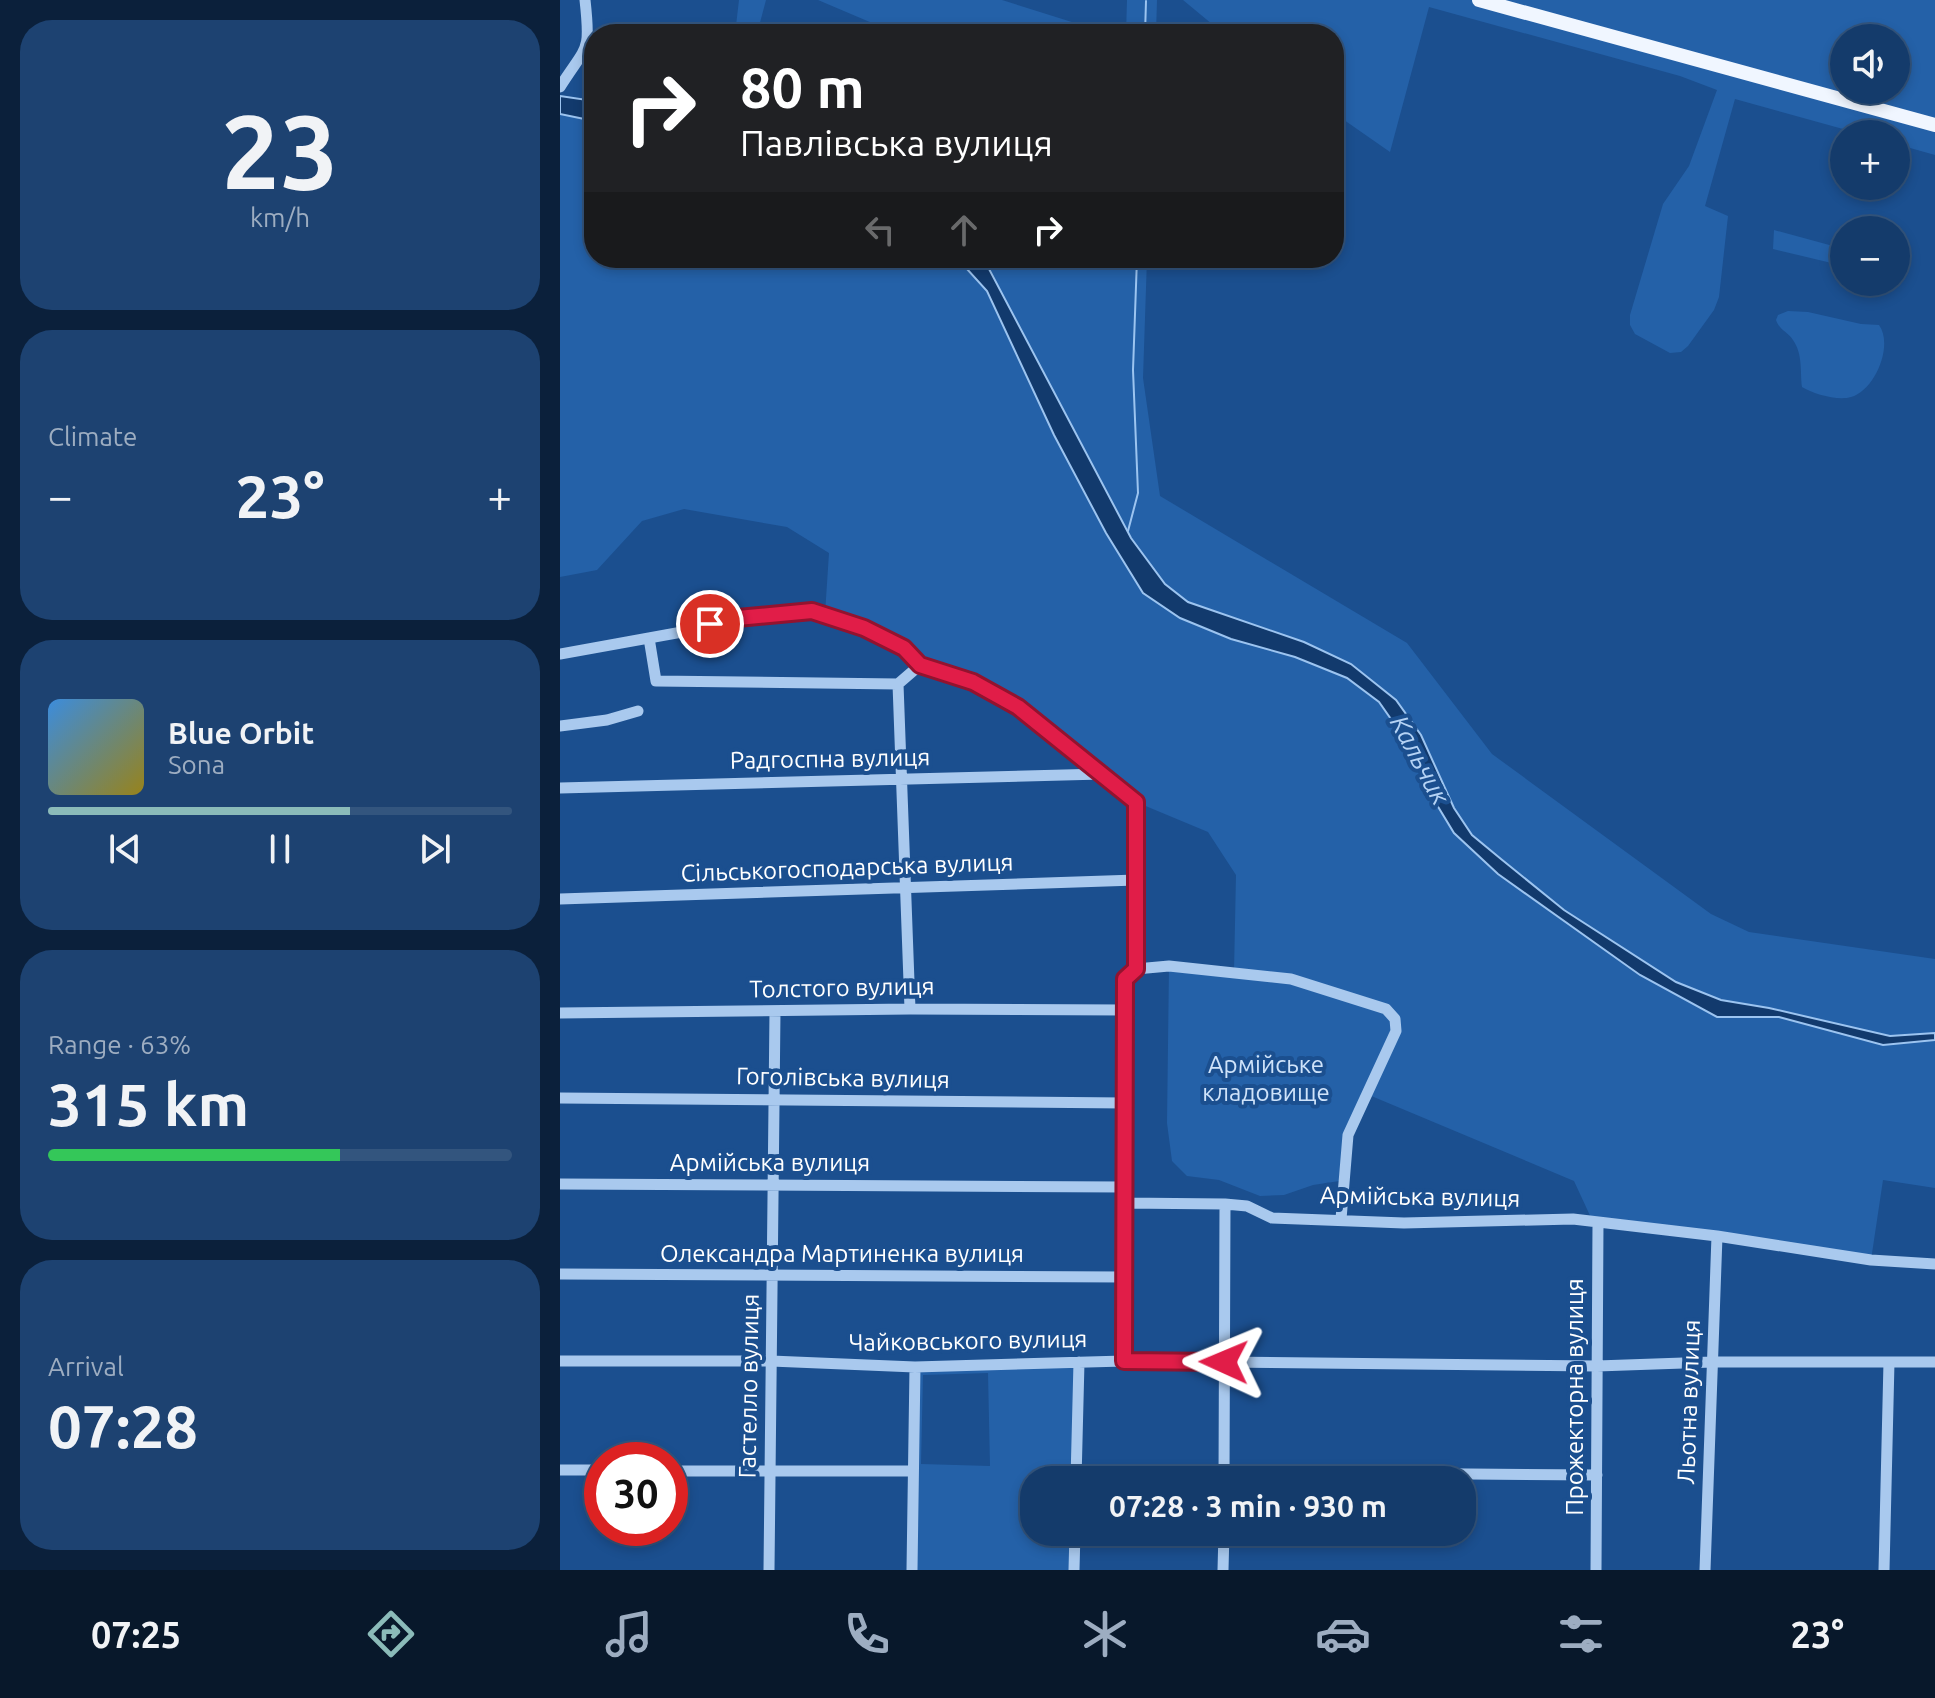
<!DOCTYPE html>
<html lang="en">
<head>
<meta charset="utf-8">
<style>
  :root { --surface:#143b6b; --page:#1d4271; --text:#f1f3f6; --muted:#9dadc1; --line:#33557e; --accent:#8bbbb9 }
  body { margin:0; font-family:Ubuntu,sans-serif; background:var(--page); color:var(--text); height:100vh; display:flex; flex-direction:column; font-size:30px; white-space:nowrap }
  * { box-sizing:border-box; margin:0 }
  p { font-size:26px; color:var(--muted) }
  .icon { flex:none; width:44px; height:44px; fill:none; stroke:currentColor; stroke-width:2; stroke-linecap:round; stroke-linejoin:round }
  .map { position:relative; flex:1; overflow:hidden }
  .panel { display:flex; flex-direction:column; gap:20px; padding:20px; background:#0b203b; width:560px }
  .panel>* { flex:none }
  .top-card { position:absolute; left:24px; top:24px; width:760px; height:244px; border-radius:32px; box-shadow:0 4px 12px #0003,0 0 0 2px var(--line); background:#202124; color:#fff; overflow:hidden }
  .controls { position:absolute; left:1270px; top:24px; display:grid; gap:16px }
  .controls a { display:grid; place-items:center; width:80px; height:80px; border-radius:50%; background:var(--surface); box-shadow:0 4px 12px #0003,0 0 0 2px var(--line); font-size:40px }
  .speed { position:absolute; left:24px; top:1442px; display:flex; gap:16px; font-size:40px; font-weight:700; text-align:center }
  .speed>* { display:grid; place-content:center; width:104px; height:104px; border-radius:50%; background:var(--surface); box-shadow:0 4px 12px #0003,0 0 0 2px var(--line); line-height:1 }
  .speed .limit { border:12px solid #d22; background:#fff; color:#111 }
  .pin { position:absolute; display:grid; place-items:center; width:68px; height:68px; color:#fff; margin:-34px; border:4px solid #fff; border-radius:50%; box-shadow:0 2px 8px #0007 }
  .me { position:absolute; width:88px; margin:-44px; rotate:271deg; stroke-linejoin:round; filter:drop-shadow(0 0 6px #0008) }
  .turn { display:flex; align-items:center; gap:28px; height:168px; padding:0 24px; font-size:36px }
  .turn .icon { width:104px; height:104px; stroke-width:2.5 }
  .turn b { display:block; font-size:56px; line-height:68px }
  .lanes { display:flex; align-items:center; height:76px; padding:0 24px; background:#0003; justify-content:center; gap:40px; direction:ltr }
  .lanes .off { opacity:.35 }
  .big { font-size:60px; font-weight:700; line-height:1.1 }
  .panel .widget { flex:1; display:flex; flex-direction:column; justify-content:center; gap:12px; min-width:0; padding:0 28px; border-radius:32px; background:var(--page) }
  .panel .dial { align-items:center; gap:0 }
  .dial b { font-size:104px; line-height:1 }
  .song { display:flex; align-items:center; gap:24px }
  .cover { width:96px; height:96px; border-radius:12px; background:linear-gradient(135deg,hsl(210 70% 55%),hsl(50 70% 35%)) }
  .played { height:8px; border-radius:4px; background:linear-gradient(90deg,var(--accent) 65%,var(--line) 65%) }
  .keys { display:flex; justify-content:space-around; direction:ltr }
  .heat { display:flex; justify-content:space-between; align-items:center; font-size:44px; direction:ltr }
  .charge { height:12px; border-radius:6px; background:linear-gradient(90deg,#34c759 63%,var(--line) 0) }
  .trip { position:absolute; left:460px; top:1466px; width:456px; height:80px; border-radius:32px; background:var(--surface); box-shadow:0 4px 12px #0003,0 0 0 2px var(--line); font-weight:700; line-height:80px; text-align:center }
  .tab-bar { display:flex; height:128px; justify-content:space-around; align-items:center; background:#08182b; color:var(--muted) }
  .tab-bar .icon { width:56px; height:56px }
  .tab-bar .active { color:var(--accent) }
  .tab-bar b { font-size:36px; color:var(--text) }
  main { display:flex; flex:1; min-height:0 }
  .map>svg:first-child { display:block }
</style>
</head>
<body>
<main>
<section class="panel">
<div class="widget dial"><b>23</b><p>km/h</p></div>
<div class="widget"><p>Climate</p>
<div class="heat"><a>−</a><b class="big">23°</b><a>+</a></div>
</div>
<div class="widget">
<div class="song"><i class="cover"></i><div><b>Blue Orbit</b><p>Sona</p></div></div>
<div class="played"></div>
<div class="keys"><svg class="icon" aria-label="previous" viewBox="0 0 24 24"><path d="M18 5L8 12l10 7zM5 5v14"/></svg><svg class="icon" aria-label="pause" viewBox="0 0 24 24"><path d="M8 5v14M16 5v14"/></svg><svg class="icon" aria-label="next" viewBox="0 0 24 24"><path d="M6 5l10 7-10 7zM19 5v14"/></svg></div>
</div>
<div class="widget"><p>Range · 63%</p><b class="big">315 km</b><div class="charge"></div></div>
<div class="widget"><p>Arrival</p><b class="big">07:28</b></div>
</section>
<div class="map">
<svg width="1375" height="1570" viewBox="0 0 1375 1570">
  <rect width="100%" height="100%" fill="#1b4f8f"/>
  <path fill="#2461a8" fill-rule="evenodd" d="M179 0H206L197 34H175Z
    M258 0H442L550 34H338Z
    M567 0H597L596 34H566Z
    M623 0H1375V155L1336 144V134H1301L1175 99 1145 206 1168 216 1159 297 1154 310 1128 346 1121 352 1110 353 1075 334 1070 325V315L1103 204 1129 166 1157 90 1120 76 869 7 830 152 774 113V34H664ZM1284 38H1336V90H1284Z
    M0 114 34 121V258H396L427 291 494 435 546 533 583 593 787 678 819 702 847 742 874 800 938 874 1157 1017H1219L1323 1045 1375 1040V1188L1323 1180 1311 1260 1033 1222 1014 1181 809 1095 788 1135 786 1180 753 1185 724 1195 700 1196 659 1180 627 1176 612 1161 607 1123 609 966 674 972 676 875 648 832 576 802 458 707 360 665 344 648 265 614 269 553 227 527 124 509 82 521 37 570 0 577Z
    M1214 230 1284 249V266L1213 249Z
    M420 258H533L553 264 561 258H587L583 378 600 496 847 643 932 754 1151 914 1189 932 1375 959V1033L1330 1036 1209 1008 1161 1000 1115 982 1003 910 941 859 912 835 894 808 861 735 836 700 791 664 744 642 628 602 605 584 571 538 428 267Z
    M1228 311 1248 312 1301 324 1319 325C1334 346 1314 391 1291 397 1278 401 1253 394 1242 387 1240 372 1243 354 1233 340 1227 331 1220 331 1216 320L1218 315Z
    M516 1365 514 1480H474V1532H512V1570H354L357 1370ZM428 1373 430 1466 361 1464 363 1375Z"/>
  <path fill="#123a6d" stroke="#9cc4f0" stroke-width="2" d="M0 96 34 101V121L0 114Z
    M397 258H420L428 267 571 538 605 584 628 602 744 642 791 664 836 700 861 735 894 808 912 835 941 859 1004 910 1116 982 1161 1000 1209 1008 1330 1036 1375 1033V1040L1323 1045 1219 1017H1157L1080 975 938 874 894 833 874 800 847 742 819 702 787 678 735 657 671 639 620 618 583 593 546 533 494 435 427 291Z"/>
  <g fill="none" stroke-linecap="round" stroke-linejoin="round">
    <path stroke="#9cc4f0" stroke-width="2" d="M585 34 586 1
      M568 531 578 493 573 370 577 258"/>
    <path stroke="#a9c9ee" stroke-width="11" d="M0 87C27 44 31 54 25 0
      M89 638 96 681 338 684
      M0 654 133 630 167 619 240 611 265 614 304 628 344 648 360 665 413 682 458 707 576 802V969L565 979 564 1361
      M338 684 350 1009
      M338 684 360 665
      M0 726 47 720 78 711
      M0 788 542 774
      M0 899 576 880
      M576 969 609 966 731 979 826 1009 835 1019 836 1031 788 1135 781 1219
      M0 1013 350 1009 565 1010
      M0 1098 565 1103
      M0 1184 564 1187
      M564 1203 665 1204 687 1206 712 1218 844 1223 1013 1219 1157 1236 1311 1260 1375 1264
      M0 1274 564 1277
      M0 1361H211L355 1367 564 1361 1037 1366 1152 1362H1375
      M0 1470H42
      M110 1471H353
      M517 1476 664 1472 1037 1475
      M516 1480 519 1362
      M664 1480 665 1204
      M209 1570 215 1011
      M352 1570 355 1367
      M514 1570 515 1532
      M663 1570 664 1532
      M1036 1570 1038 1223
      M1145 1570 1157 1236
      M1324 1570 1329 1362"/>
    <path stroke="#f0f6ff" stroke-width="14" d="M919 0 1375 125"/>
  </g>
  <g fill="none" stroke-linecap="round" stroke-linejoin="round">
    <g stroke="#92132f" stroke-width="20">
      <path id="route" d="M150 624 167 619 252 611 304 628 344 648 360 665 413 682 458 707 576 802V969L565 979 564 1361 664 1362"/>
    </g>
    <use href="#route" stroke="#e11d48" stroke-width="14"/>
  </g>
  <g text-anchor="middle" stroke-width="8" stroke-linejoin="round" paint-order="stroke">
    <g font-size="24" fill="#fff" stroke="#1b4f8f">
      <text transform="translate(270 759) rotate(-1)" y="8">Радгоспна вулиця</text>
      <text transform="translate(287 868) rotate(-2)" y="8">Сільськогосподарська вулиця</text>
      <text transform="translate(282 988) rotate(-1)" y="8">Толстого вулиця</text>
      <text transform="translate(283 1078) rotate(1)" y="8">Гоголівська вулиця</text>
      <text x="210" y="1171">Армійська вулиця</text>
      <text transform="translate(860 1197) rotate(1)" y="8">Армійська вулиця</text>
      <text x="282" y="1262">Олександра Мартиненка вулиця</text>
      <text transform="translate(408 1341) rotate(-1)" y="8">Чайковського вулиця</text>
      <text transform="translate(189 1386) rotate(-89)" y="8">Гастелло вулиця</text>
      <text transform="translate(1015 1397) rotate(-90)" y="8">Прожекторна вулиця</text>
      <text transform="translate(1129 1402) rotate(-88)" y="8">Льотна вулиця</text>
    </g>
    <g font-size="24" fill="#cfe3fa" stroke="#1b4f8f">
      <text x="706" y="1073">Армійське<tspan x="706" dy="28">кладовище</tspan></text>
    </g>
    <g font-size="26" font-style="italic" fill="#b5d3f5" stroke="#1b4f8f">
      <text transform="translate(860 760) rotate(62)" y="9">Кальчик</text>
    </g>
  </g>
</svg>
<div class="controls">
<a><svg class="icon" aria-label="sound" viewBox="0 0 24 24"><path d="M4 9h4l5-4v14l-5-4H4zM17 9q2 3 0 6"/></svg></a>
<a>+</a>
<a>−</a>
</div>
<div class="speed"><div class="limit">30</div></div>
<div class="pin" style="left:150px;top:624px;background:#d93025"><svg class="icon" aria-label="arrive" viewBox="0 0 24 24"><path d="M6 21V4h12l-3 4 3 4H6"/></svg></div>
<svg class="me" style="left:664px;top:1362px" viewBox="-20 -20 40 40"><path d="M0-17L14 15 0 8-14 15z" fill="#e11d48" stroke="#fff" stroke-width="4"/></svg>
<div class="trip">07:28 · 3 min · 930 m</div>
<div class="top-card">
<div class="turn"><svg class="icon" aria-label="right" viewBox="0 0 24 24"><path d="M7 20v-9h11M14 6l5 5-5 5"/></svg><div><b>80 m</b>Павлівська вулиця</div></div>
<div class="lanes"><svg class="icon off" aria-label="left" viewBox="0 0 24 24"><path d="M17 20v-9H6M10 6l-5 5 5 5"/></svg><svg class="icon off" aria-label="ahead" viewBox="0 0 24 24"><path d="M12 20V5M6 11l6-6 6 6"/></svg><svg class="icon" aria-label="right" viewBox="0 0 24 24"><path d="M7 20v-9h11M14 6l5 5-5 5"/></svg></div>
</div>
</div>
</main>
<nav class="tab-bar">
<b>07:25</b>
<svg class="icon active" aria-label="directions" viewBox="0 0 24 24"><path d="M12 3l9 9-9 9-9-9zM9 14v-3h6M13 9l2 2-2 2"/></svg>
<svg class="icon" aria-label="music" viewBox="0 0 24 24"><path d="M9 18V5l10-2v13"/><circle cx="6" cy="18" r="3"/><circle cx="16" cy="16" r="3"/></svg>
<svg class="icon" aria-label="phone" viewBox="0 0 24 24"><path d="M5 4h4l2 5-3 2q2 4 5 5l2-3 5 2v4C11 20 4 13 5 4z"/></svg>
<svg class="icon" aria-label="climate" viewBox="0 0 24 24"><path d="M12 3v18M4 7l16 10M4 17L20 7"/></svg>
<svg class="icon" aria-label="car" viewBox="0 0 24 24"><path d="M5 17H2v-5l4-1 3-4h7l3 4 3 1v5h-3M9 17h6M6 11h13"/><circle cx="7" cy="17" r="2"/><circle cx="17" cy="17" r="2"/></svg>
<svg class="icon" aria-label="filters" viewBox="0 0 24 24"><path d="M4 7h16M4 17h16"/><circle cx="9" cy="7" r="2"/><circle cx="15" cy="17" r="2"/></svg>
<b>23°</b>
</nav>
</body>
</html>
